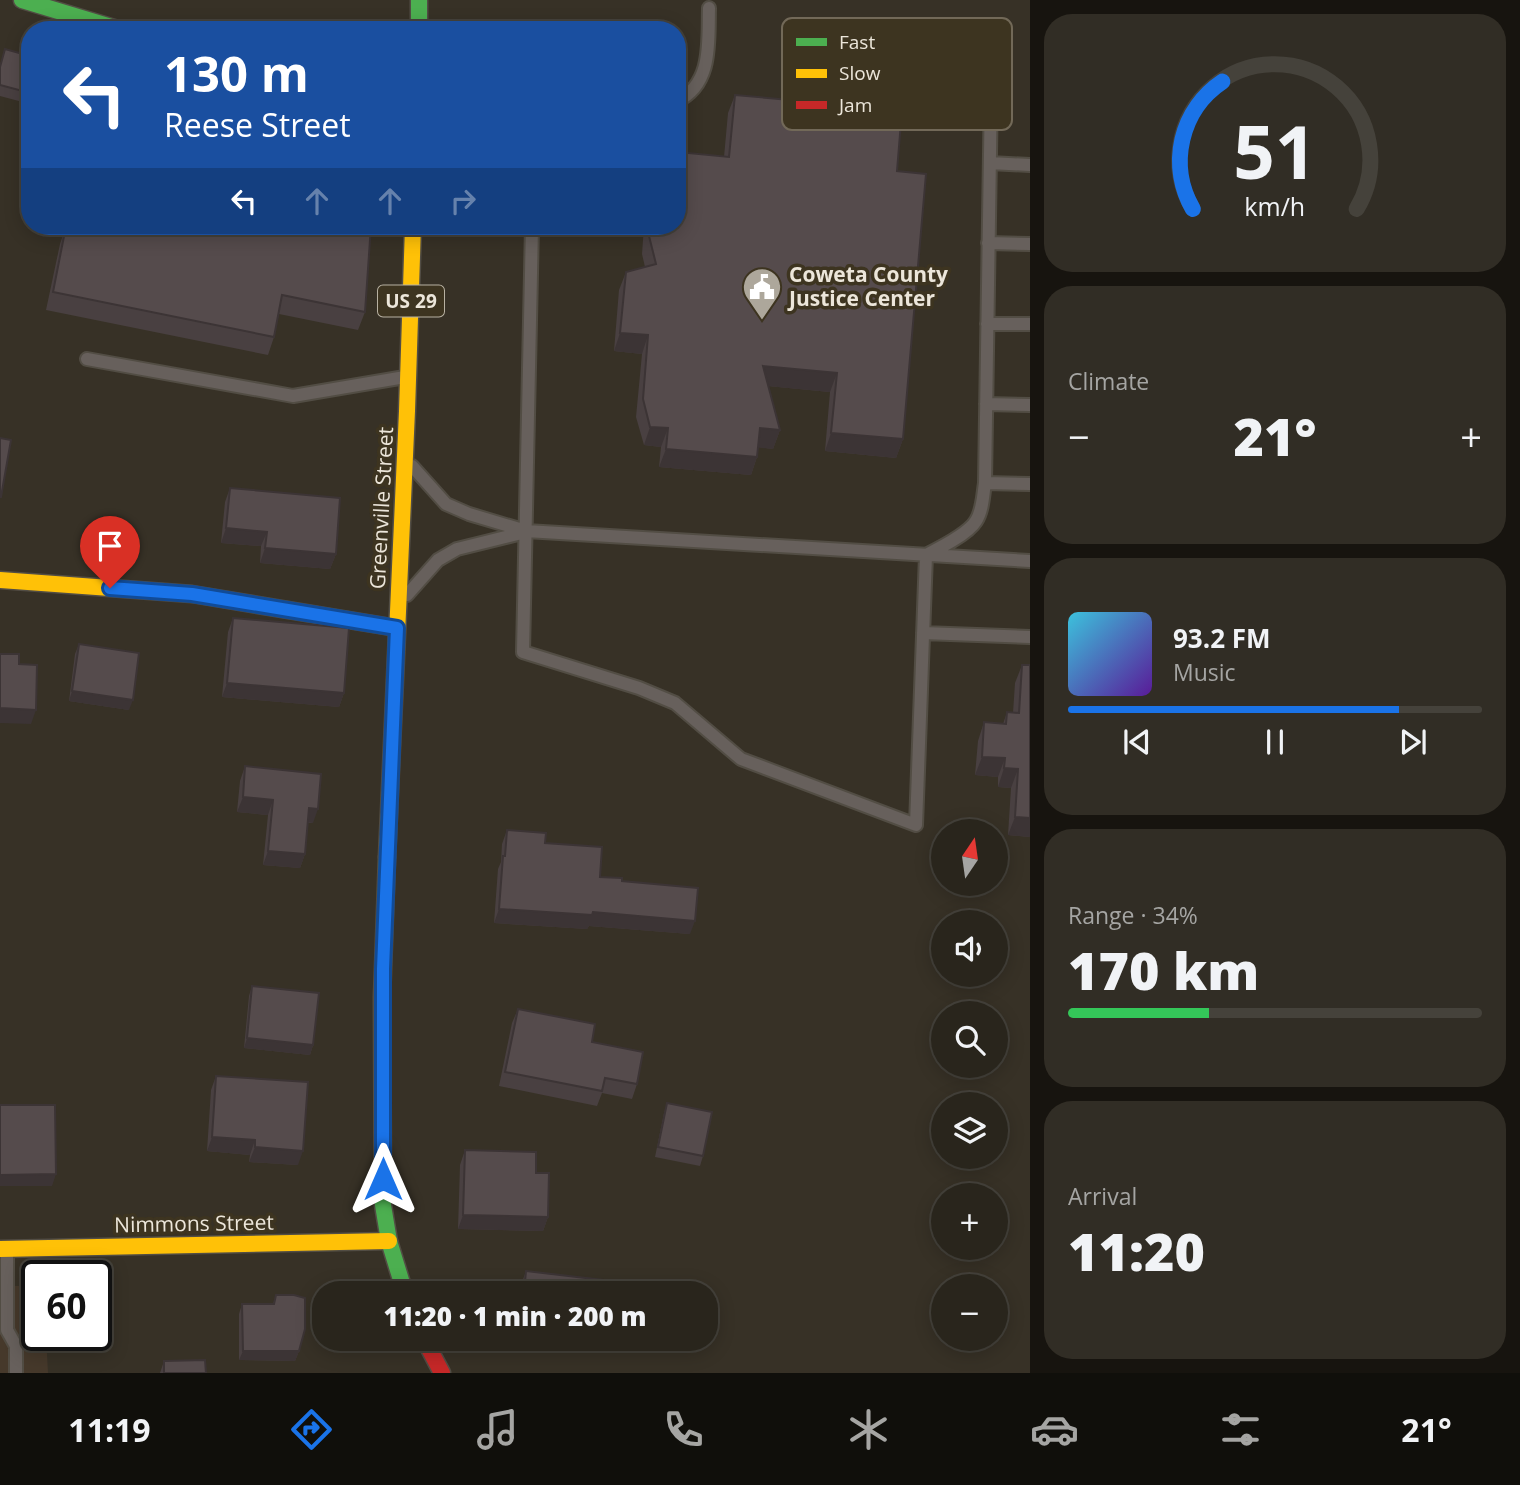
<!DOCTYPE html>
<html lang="en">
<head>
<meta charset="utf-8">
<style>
  :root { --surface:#29251c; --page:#312d25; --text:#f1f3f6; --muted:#a5a5a3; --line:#45423b; --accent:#1a73e8 }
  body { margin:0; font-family:"Open Sans",sans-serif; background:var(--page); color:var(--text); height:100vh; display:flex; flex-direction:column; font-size:26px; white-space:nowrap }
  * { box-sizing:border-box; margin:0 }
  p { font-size:23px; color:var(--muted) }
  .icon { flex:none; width:38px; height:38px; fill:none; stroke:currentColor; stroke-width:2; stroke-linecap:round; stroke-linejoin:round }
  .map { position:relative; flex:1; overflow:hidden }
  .side { display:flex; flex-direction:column; gap:14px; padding:14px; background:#17140f; width:490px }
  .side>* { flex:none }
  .banner { position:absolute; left:21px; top:21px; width:665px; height:214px; border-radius:28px; box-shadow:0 4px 18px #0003,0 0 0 2px var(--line); background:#1a4fa0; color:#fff; overflow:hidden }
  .needle { width:46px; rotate:13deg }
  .buttons { position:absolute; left:931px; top:819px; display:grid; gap:14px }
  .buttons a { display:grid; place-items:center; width:77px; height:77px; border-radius:50%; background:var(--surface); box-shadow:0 4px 18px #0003,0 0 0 2px var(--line); font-size:35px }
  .speed { position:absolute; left:21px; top:1260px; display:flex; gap:14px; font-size:35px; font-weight:700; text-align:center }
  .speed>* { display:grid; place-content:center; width:91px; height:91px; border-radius:50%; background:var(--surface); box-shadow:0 4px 18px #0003,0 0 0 2px var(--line); line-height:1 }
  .speed .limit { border:4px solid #111; border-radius:10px; background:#fff; color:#111 }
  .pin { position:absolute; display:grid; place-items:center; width:60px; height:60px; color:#fff; margin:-72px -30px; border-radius:50% 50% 50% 0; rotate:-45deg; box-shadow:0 0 7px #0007 }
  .pin .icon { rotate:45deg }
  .me { position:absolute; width:77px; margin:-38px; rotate:0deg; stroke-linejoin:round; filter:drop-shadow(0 0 5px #0008) }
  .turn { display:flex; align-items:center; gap:24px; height:147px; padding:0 28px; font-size:32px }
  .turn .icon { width:91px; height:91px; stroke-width:2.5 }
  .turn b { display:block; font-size:49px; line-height:60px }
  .lanes { display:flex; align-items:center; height:66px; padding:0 28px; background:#0003; justify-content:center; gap:35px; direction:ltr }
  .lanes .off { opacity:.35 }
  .big { font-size:52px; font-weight:800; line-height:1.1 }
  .side .card { flex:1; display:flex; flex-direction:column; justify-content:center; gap:10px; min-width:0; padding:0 24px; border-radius:28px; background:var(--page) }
  .side .dial { align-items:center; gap:0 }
  .dial svg { height:182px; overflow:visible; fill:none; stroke:var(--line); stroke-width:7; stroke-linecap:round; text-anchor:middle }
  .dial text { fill:var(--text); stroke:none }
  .song { display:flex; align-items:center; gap:21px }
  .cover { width:84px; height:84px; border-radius:10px; background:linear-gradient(135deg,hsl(190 70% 55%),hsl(270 70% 35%)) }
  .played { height:7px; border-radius:4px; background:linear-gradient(90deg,var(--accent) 80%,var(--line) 80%) }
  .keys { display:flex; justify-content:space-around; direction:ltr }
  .heat { display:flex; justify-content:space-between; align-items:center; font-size:38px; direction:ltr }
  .charge { height:10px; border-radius:5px; background:linear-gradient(90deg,#34c759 34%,var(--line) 0) }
  .trip { position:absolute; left:312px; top:1281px; width:406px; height:70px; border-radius:28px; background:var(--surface); box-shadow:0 4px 18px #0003,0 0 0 2px var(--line); font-weight:800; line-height:70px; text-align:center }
  .tab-bar { display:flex; height:112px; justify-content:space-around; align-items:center; background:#100f0b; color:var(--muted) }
  .tab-bar .icon { width:49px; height:49px }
  .tab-bar .on { color:var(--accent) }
  .tab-bar b { font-size:32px; color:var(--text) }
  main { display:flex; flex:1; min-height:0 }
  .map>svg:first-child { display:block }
</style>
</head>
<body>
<main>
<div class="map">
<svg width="1030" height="1373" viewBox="0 0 1030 1373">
  <rect width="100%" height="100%" fill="#373126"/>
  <path fill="#46392b" d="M0 1286H37V1335H46L48 1373H0Z"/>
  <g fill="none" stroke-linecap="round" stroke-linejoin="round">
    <g stroke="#524d44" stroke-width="16">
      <path id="lane" d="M677 101C713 84 708 42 709 8
        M990 163 1030 165
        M532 226 523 652 639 688 675 703 741 759 916 825 926 555C940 548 968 534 976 521 983 510 983 495 985 483L991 88 986 79 971 72 818 25
        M988 243 1030 244
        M987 324H1030
        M87 359 293 396 405 377
        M986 404 1030 405
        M412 466 446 504 469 514 526 531 1030 561
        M985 483 1030 484
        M407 595 438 560 457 549 526 532
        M923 633 1030 637
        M7 1250V1330L16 1346V1373"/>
    </g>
    <g stroke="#524d44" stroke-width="19">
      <path id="fast" d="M22 0 121 30
        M419 0V30
        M387 857 382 997 383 1205 389 1241 405 1293"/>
    </g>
    <g stroke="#524d44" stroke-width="19">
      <path id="slow" d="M0 580 192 594 397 628
        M387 857 407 411 413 226
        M0 1249 389 1241"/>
    </g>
    <g stroke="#524d44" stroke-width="19">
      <path id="jam" d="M424 1339 442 1373"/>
    </g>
    <use href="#lane" stroke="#67605c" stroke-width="12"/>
    <use href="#fast" stroke="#4caf50" stroke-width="16"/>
    <use href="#slow" stroke="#ffc107" stroke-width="16"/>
    <use href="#jam" stroke="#c62828" stroke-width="16"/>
  </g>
  <path fill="#494041" d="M5 49 30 56V104L0 96V65Z
    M735 95 897 171 903 439 896 458 825 451 830 392 768 386 780 430 773 449 758 447 757 457 751 475 659 467 661 447 644 445 636 417 642 354 614 351 619 290 626 272 645 267 642 254 644 226H677L724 157 728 113Z
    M66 226 89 230 90 226H371L365 312 358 330 279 314 274 337 268 355 46 310 60 244Z
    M230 488 336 554 330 569 260 563 261 546 221 543 225 502Z
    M233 618 344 693 339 707 222 697 228 632Z
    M79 644 129 710 69 701 75 654Z
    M1022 665H1030V846V837L1008 835 1011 788 998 787V777L975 775 978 741 984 722 1003 724 1007 712 1013 713 1015 683Z
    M245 766 313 823H308L305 854 300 868 263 865 268 815 237 812 240 781Z
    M507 830 545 843 600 877 622 881 690 934 589 926 587 929 494 923 498 869 501 862 502 844Z
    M252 986 313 1045 310 1055 244 1048 249 996Z
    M518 1009 592 1042 637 1084 632 1099 602 1093 597 1106 499 1086 512 1023Z
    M216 1076 298 1165 249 1162 250 1155 207 1151 211 1090Z
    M667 1103 703 1156 700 1166 655 1157 664 1113Z
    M465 1150 548 1217 543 1231 458 1229 460 1165Z
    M526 1271 610 1293H520L521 1285Z
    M276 1295 299 1351 295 1361 239 1360V1314L242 1304H273Z
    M164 1361 206 1373H160Z"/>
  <path fill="#3c3435" d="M620 333 648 335 642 354 614 351Z
    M763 366 837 373 830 392 757 385Z
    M650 427 668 428 661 447 644 445Z
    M760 428 780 430 773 449 753 447Z
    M831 433 903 439 896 458 825 451Z
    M666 449 757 457 751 475 659 467Z
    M226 528 267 532 261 546 221 543Z
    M265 548 336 554 330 569 260 563Z
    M227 683 344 693 339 707 222 697Z
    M72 691 133 700 129 710 69 701Z
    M0 708 36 710 31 724 0 723Z
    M982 757 1005 758 998 777 975 775Z
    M1004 768 1018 769 1011 788 998 787Z
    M243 797 273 800 268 815 237 812Z
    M309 808 318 809 313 823 304 822Z
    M1015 817 1030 818V837L1008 835Z
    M268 851 305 854 300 868 263 865Z
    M499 909 593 912 695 921 690 934 589 926 587 929 494 923Z
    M247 1038 313 1045 310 1055 244 1048Z
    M212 1137 255 1140 250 1155 207 1151Z
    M255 1147 303 1151 298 1165 249 1162Z
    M56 1174 52 1186H0V1175Z
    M463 1215 548 1217 543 1231 458 1229Z
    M565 1339H593L591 1342Z
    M243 1351H299L295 1361 239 1360Z"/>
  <path fill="#554b4c" stroke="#3c3435" stroke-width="2" d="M5 49 30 56V93L0 85V67Z
    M735 95 902 110 897 171 926 174 903 439 831 433 837 373 763 366 780 430 760 428 757 457 666 449 668 428 650 427 643 399 648 335 620 333 626 272 656 264 649 236 650 226H677L678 152 729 157Z
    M66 226 92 231 93 226H371L365 312 282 295 274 337 53 292Z
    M0 438 11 440 1 497H0Z
    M230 488 340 498 336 554 265 548 267 532 226 528Z
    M233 618 349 628 344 693 227 683Z
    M79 644 139 653 133 700 72 691Z
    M0 654H19V664L37 665 36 710 0 708Z
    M1022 665H1030V818L1015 817 1018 769 1004 768 1005 758 982 757 984 722 1006 724 1007 712 1019 713Z
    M245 766 321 774 318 809 309 808 305 854 268 851 273 800 243 797Z
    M507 830 546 833 545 843 602 847 600 877 622 878V881L698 888 695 921 593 912 592 915 499 909 503 856H505Z
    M252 986 319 993 313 1045 247 1038Z
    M518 1009 595 1024 592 1042 643 1052 637 1084 605 1078 602 1091 505 1072Z
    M216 1076 308 1082 303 1151 255 1147V1140L212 1137Z
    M667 1103 712 1112 703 1156 658 1147Z
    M0 1105H55L56 1174 0 1175Z
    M465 1150 536 1152V1173H549L548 1217 463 1215Z
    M526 1271 611 1281 610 1293H524Z
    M276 1295H294L305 1298V1329L299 1351H243L242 1304H274Z
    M205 1360 206 1373H164V1361Z"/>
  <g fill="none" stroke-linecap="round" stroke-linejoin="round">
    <g stroke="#114b97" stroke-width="18">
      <path id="route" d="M110 588 192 594 397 628 383 969V1179"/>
    </g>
    <use href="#route" stroke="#1a73e8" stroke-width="12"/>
  </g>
  <defs>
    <g id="civic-pin" transform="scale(2.0125)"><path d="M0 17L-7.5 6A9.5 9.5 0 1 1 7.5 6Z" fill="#ada79b" stroke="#3d3420"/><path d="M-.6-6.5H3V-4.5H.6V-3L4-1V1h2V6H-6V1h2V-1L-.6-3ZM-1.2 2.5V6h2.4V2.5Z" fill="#fff"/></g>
  </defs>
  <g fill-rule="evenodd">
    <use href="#civic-pin" x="762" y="287"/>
  </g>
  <g text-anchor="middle" stroke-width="7" stroke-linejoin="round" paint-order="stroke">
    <rect fill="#3d3420" stroke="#b8b1a2" stroke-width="2" x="378" y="285.5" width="66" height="31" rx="5"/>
    <g font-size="19" font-weight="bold" fill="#ece6da">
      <text x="411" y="308">US 29</text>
    </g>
    <g font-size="21" font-weight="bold" fill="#ece6da" stroke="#3d3420" text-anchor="start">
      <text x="789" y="282">Coweta County<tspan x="789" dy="24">Justice Center</tspan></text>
    </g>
    <g font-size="21" fill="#ece6da" stroke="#3d3420">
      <text transform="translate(382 508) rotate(-87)" y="7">Greenville Street</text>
      <text transform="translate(194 1224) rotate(-1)" y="7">Nimmons Street</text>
    </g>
  </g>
  <rect x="782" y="18" width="230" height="112" rx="10" fill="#3d3420" stroke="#726958" stroke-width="2"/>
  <rect x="796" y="38" width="31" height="8" fill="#4caf50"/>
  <rect x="796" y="69" width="31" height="9" fill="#ffc107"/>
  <rect x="796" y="101" width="31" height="8" fill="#c62828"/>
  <g font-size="19" fill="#ece6da">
    <text x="839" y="49">Fast</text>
    <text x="839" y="80">Slow</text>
    <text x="839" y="112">Jam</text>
  </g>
</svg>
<div class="buttons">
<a><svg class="needle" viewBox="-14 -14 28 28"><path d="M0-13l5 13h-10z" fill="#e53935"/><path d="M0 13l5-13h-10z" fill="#a5a5a3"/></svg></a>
<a><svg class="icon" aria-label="sound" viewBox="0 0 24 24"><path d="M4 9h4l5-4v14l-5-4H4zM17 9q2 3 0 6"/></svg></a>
<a><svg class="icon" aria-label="search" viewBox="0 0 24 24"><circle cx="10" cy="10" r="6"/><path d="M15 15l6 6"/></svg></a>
<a><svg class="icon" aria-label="layers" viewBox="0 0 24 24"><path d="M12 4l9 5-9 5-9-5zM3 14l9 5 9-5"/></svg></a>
<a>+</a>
<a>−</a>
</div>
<div class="speed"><div class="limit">60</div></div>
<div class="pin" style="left:110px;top:588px;background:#d93025"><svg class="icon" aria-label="arrive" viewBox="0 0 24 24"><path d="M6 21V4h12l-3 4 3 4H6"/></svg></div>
<svg class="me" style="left:383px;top:1179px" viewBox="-20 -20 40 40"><path d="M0-17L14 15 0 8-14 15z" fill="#1a73e8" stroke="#fff" stroke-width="4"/></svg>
<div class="trip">11:20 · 1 min · 200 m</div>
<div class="banner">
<div class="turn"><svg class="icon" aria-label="left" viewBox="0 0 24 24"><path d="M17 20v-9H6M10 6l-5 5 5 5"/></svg><div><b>130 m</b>Reese Street</div></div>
<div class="lanes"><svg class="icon" aria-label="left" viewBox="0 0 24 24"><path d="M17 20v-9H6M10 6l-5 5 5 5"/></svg><svg class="icon off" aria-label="ahead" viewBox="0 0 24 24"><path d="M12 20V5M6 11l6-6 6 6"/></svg><svg class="icon off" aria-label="ahead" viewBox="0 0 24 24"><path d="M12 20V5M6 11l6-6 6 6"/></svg><svg class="icon off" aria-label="right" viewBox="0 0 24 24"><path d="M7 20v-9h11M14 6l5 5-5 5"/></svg></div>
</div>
</div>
<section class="side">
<div class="card dial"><svg viewBox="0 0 100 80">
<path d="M14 69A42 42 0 1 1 86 69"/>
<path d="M14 69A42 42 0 0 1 27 13" stroke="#1a73e8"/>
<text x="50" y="56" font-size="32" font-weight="700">51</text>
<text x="50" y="72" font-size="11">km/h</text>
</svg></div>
<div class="card"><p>Climate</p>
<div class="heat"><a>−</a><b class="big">21°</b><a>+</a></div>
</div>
<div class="card">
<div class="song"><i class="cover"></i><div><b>93.2 FM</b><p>Music</p></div></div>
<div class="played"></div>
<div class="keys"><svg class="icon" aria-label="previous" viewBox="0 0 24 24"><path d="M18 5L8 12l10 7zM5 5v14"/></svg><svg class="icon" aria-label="pause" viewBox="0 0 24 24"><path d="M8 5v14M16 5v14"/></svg><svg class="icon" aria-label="next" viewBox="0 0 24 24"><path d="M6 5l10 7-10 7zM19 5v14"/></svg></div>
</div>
<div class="card"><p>Range · 34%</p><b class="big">170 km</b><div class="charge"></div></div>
<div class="card"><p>Arrival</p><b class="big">11:20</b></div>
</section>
</main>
<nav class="tab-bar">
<b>11:19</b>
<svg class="icon on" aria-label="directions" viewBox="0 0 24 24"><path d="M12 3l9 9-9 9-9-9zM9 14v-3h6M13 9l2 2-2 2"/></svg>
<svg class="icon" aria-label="music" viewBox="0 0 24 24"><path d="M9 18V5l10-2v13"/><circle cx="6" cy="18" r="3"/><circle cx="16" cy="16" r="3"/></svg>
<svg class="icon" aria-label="phone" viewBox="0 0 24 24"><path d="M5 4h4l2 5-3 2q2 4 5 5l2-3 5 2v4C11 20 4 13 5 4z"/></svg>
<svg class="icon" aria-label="climate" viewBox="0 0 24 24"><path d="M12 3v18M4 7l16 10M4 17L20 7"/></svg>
<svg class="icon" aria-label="car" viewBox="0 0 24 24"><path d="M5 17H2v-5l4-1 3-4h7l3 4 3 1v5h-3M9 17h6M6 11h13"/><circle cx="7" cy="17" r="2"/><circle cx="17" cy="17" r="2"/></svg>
<svg class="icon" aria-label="filters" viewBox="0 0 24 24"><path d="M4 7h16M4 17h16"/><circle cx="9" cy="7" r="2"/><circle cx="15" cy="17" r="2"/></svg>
<b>21°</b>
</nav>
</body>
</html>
